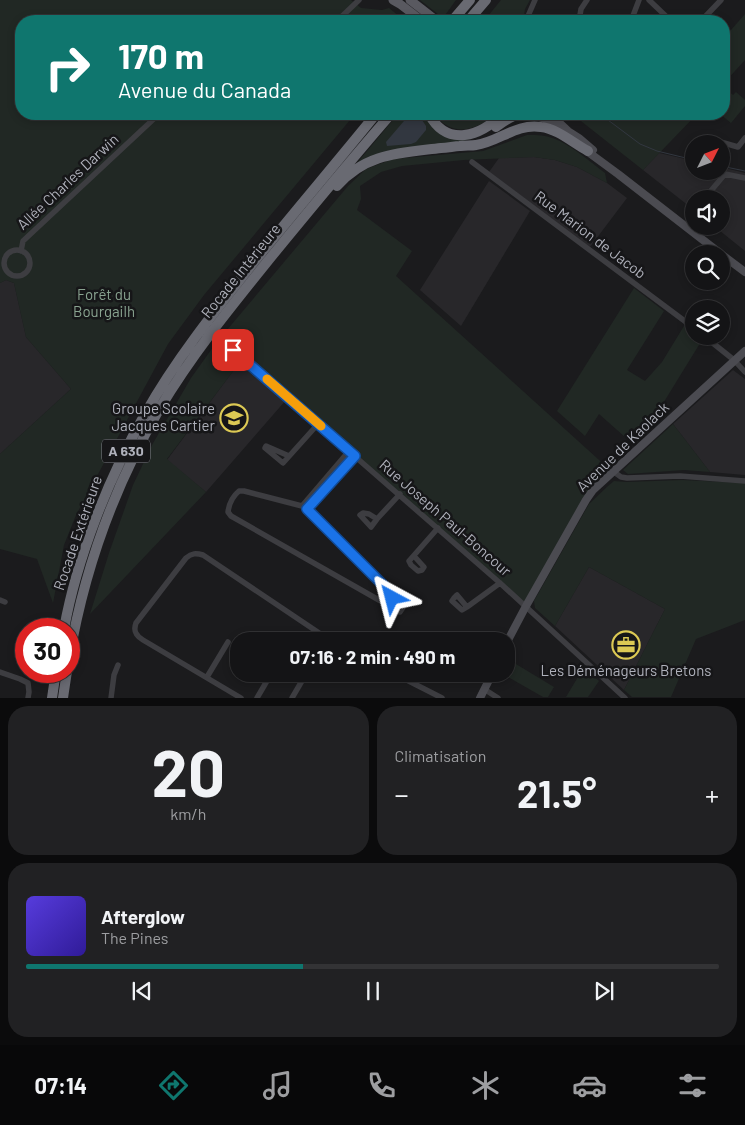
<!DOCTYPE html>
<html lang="fr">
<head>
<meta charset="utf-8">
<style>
  :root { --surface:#141416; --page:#212123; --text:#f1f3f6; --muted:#9d9ea1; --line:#333335; --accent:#0f766e }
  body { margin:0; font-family:Barlow,sans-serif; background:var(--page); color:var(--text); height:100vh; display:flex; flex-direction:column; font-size:19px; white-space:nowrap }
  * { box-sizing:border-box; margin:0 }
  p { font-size:16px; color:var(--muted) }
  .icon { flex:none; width:28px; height:28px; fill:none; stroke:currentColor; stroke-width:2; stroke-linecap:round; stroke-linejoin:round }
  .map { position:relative; height:698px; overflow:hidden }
  .details { display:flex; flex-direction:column; gap:8px; padding:8px; background:#0b0b0c; flex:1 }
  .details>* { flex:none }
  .top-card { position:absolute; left:15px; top:15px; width:715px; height:105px; border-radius:20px; box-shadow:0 2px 8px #0003,0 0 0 1px var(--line); background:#0f766e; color:#fff; overflow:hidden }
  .needle { width:32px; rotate:48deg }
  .buttons { position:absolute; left:685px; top:135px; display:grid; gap:10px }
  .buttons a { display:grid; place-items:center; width:45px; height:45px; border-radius:50%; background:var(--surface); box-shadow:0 2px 8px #0003,0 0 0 1px var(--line); font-size:25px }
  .speed { position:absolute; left:15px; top:618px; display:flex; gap:10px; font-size:25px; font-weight:700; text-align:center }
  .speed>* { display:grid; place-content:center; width:65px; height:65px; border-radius:50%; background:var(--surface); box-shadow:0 2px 8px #0003,0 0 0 1px var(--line); line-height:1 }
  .speed .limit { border:8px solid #d22; background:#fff; color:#111 }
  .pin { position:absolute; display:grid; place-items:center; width:42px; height:42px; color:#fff; margin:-21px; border-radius:10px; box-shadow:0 2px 8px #0006 }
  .me { position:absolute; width:55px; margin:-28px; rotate:322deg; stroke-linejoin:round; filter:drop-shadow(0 0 4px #0008) }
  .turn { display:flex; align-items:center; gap:18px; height:105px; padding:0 20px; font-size:22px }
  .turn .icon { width:65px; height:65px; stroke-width:2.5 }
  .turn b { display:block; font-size:35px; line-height:42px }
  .big { font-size:38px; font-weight:700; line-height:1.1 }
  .details .tile { flex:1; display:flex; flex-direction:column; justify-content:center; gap:8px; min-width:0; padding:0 18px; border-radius:20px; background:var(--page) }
  .details .dial { align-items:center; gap:0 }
  .dial b { font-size:65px; line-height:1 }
  .song { display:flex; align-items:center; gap:15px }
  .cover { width:60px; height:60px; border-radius:8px; background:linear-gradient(135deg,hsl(250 70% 55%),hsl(250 70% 35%)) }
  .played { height:5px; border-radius:2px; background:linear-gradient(90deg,var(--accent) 40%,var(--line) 40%) }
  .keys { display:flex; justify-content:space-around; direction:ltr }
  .heat { display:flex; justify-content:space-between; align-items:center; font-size:28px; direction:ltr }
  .details .tiles { flex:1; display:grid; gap:8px; grid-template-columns:1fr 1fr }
  .tile:last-child { grid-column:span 2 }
  .trip { position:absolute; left:230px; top:632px; width:285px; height:50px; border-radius:20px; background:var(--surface); box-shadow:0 2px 8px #0003,0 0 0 1px var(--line); font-weight:700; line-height:50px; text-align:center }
  .dock { display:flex; height:80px; justify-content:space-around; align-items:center; background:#080809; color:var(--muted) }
  .dock .icon { width:35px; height:35px }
  .dock .selected { color:var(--accent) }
  .dock b { font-size:22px; color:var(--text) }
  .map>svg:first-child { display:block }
</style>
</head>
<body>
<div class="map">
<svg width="745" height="698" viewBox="0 0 745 698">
  <rect width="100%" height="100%" fill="#1b1b1d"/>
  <path fill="#28272a" d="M659 153 694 161V171H721V167L745 173V251L714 226H721V199H694V210L643 170Z
    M534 157 555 160 577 167 607 183 627 198 590 247 489 172 499 158Z
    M489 181 530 211 461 326 420 290Z
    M6 280 14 283 26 337 71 389 0 454V283Z
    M239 363 273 392 279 393 286 400 206 492 167 460Z
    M733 370 745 379V475L710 472 673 424Z
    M589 567 665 609 624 690 555 626Z"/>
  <path fill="#212824" d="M0 0H351L361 8 382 10 389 8 405 21H21V114H355L204 295 168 344 76 515 64 545 53 603 37 559 0 549V454L71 389 26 337 14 283 6 280 0 283Z
    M420 0H456L443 18Z
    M501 0H530L525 9 523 21H484Z
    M745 14V60L724 83V38Z
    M724 87 733 95 736 92 745 100V106L731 123 720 114H724Z
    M398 114H426L427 118 468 138 481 136 464 141 357 163Z
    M434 114H496C475 131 453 138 434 114Z
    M572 114H602L611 122 615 114H697L643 170Z
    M527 135C537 135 546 135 555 139 571 145 592 163 605 173L607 183 577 167 555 160 534 157 464 160 402 166 381 172 360 186 361 199 357 210 412 251 396 276 609 469 585 500 526 606 226 344 220 351 222 364 227 366H237L167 459 206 492 90 614 109 553 133 485 152 445 191 378 216 343 348 186 366 169 393 159 483 151Z
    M634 288 664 311 627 370 645 381 662 362 684 326 694 334V336H697L702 340 643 436 634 445 599 414 585 436 557 411Z
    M673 424 710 472 684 470 628 474 623 470Z
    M682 480 745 483V620L696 639 671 697H632L624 690 665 609 589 567 555 626 535 608 534 601 589 504 608 486 614 481 626 482Z
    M506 658 554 687 548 697H543L503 674H506Z
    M584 667 599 681 588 697H566Z"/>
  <path fill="#323740" d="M410 114H418L426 126V130L416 142 411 144 387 146 386 142Z"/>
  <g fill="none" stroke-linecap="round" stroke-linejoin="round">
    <path stroke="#323740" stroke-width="1" d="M600 114 640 144 657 151 694 160
      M721 166 745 171"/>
    <path stroke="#3d3d41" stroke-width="5.5" d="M649 0 671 21
      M337 21 359 0
      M527 21 528 16 535 0
      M579 21 581 9 587 0
      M631 21 639 0
      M701 21 721 0
      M710 139 738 147 745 138
      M472 162 694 328
      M704 199 725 174 745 178
      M4 263a13 13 0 1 1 26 0a13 13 0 1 1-26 0Z
      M21 251 23 241 159 114
      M704 336 734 360 745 372
      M233 350 500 583 625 698
      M289 456 266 446 265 448 283 463 318 424
      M614 472 621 477 627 478 680 476 745 481
      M239 491H244L302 506 307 509 404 606 400 612 231 516 228 512C229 504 233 496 239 491Z
      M302 506 349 451
      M307 509 355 456
      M377 519 371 527 360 515 363 513 369 514 377 519 400 494
      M414 556 424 567 422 570 418 571 411 565 409 561 438 528
      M0 600 5 602
      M467 607 457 595 454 598 452 601 462 610 467 607 500 583
      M442 638 446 641
      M0 672 20 679 28 683 29 692 28 698
      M395 674 442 698
      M207 677 228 642
      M484 689 498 698
      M111 698 114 675 118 665
      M241 698 143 640C136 636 133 631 136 623L186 558C192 553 196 553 203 555L331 641
      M257 698 271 674
      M292 698 306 674"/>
    <path stroke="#4b4b51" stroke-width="8" d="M550 114 568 131 579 138 593 150
      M533 115 545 119 561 131
      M584 149 618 174 721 254
      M721 254 745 272
      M506 644 526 606 586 500 593 490 745 351
      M480 698 492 674"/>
    <path stroke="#595960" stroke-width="9" d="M393 0 400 4 422 21
      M410 0 437 21
      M520 114 527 116 535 114"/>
    <path stroke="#696a72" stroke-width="10" d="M452 21 470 0
      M468 21 486 0
      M429 114C447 148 481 136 502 114
      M496 127C503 122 511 115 521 114
      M337 186C366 153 400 153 441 148 448 148 454 146 460 146 465 145 471 146 476 145 499 142 516 123 541 127 558 129 573 143 588 151
      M64 629C77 557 109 477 145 414 177 357 218 307 258 257 297 209 337 162 376 114
      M69 659C84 570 114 486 160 408 191 356 229 309 267 262 308 212 349 162 391 114
      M52 698 56 671
      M63 698 67 671"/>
  </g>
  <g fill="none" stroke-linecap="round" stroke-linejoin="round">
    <g stroke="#114b97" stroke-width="12">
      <path id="route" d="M233 350 355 456 307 509 391 593 392 598"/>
    </g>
    <use href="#route" stroke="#1a73e8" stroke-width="9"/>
    <path stroke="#f59e0b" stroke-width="9" d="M267 379 321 426"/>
  </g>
  <defs>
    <g id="school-ring" transform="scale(1.4375)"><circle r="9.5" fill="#161618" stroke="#dcc954" stroke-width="1.5"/><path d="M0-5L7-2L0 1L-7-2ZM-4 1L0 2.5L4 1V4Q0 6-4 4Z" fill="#dcc954"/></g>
    <g id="office-ring" transform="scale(1.4375)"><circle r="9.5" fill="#161618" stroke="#dcc954" stroke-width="1.5"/><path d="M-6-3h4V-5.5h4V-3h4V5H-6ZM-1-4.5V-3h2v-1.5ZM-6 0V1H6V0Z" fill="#dcc954"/></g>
  </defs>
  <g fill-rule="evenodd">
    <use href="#school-ring" x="234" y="418"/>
    <use href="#office-ring" x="626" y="645"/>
  </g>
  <g text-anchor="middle" stroke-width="5" stroke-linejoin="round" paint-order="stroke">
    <rect fill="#161618" stroke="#81828a" stroke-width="1" x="102" y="439.5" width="48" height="23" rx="4"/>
    <g font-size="14" font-weight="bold" fill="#afb1bb">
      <text x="126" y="456">A 630</text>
    </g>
    <g font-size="15" fill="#afb1bb" stroke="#161618">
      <text transform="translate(68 182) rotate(-43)" y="5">Allée Charles Darwin</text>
      <text transform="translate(590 235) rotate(37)" y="5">Rue Marion de Jacob</text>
      <text transform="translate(241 271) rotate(-51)" y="5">Rocade Intérieure</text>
      <text transform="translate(623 447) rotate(-44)" y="5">Avenue de Kaolack</text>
      <text transform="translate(445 518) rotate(41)" y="5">Rue Joseph Paul-Boncour</text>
      <text transform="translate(78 533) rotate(-71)" y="5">Rocade Extérieure</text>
    </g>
    <g font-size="15" fill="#89a390" stroke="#161618">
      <text x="104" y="300">Forêt du<tspan x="104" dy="17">Bourgailh</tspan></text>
    </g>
    <g font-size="15" fill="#afb1bb" stroke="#161618" text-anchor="end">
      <text x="215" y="414">Groupe Scolaire<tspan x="215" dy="17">Jacques Cartier</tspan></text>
      <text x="626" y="676" text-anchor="middle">Les Déménageurs Bretons</text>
    </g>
  </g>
</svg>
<div class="buttons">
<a><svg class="needle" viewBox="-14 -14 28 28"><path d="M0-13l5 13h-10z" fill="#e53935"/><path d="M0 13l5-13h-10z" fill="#9d9ea1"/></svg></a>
<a><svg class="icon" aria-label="sound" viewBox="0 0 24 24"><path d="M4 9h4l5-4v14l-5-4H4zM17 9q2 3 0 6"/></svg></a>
<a><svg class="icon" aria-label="search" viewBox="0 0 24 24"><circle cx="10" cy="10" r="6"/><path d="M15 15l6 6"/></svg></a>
<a><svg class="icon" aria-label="layers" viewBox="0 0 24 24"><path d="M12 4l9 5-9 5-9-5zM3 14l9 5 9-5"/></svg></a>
</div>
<div class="speed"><div class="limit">30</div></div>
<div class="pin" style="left:233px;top:350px;background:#d93025"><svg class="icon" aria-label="arrive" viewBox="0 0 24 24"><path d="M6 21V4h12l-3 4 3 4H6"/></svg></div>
<svg class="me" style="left:392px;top:598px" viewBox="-20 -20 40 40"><path d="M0-17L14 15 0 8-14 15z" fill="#1a73e8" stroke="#fff" stroke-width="4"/></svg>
<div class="trip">07:16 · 2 min · 490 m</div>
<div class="top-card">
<div class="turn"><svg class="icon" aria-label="right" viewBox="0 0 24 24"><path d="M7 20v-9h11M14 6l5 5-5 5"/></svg><div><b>170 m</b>Avenue du Canada</div></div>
</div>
</div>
<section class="details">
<div class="tiles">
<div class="tile dial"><b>20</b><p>km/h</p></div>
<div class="tile"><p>Climatisation</p>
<div class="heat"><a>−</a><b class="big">21.5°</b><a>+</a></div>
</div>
<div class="tile">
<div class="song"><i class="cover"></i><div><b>Afterglow</b><p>The Pines</p></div></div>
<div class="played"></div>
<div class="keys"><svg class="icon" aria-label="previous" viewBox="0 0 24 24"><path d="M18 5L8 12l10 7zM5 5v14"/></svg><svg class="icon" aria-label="pause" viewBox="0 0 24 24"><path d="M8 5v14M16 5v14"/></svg><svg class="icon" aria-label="next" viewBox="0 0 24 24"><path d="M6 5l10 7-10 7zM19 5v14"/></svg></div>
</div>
</div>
</section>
<nav class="dock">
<b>07:14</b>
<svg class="icon selected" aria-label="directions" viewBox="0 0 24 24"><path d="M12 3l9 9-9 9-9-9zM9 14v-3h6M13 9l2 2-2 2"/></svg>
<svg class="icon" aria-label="music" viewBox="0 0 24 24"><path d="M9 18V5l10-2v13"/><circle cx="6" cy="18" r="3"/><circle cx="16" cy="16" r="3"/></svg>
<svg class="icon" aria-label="phone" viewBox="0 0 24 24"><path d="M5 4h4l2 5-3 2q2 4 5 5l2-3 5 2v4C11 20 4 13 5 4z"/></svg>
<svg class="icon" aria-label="climate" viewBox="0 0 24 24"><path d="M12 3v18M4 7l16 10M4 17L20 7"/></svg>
<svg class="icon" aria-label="car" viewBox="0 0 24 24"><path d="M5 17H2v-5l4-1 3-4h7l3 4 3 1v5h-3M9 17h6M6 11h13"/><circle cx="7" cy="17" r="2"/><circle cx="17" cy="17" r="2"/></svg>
<svg class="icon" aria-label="filters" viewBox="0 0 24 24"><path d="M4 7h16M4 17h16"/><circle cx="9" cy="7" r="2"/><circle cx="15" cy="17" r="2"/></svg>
</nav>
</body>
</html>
